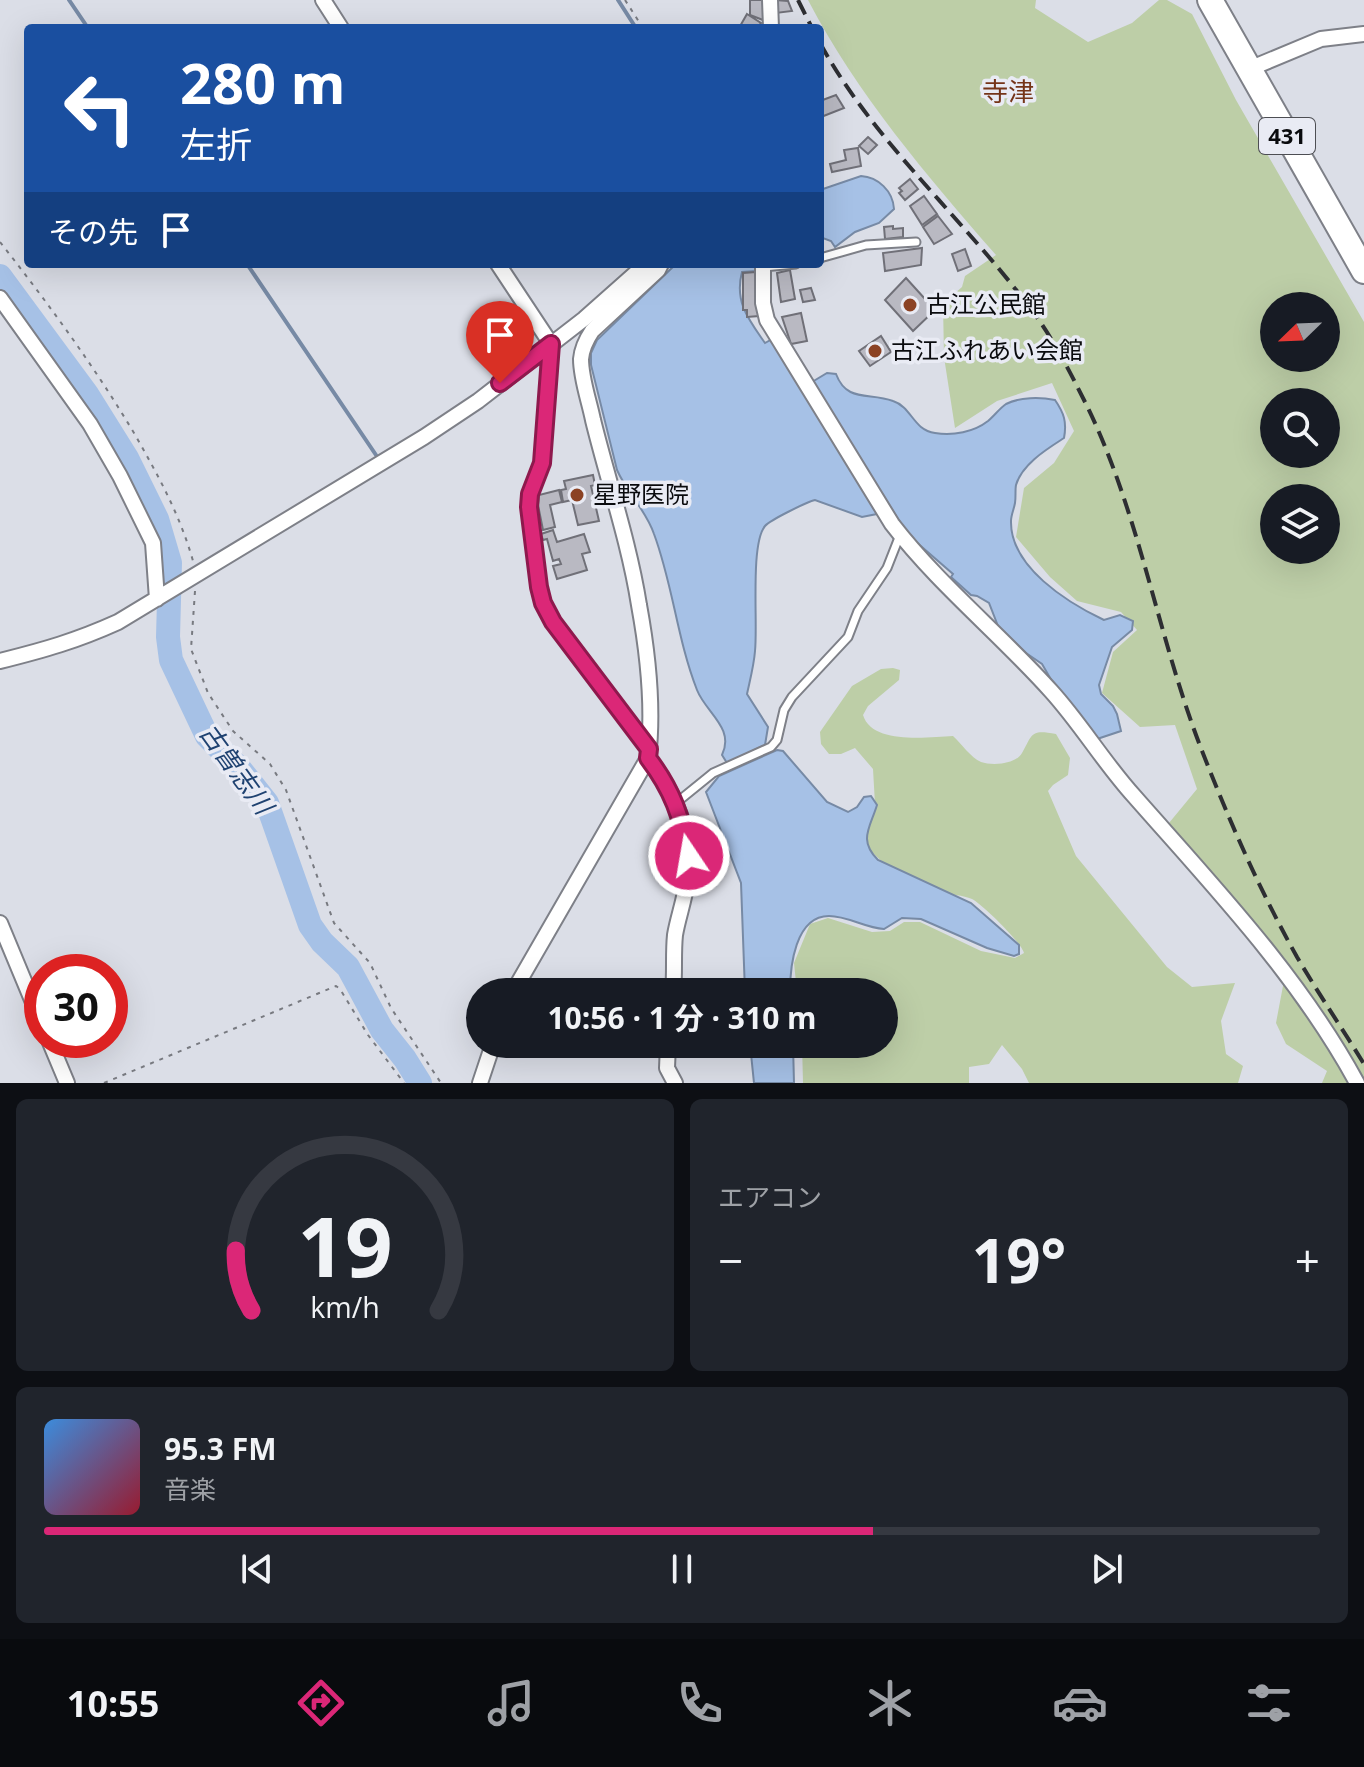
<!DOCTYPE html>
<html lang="ja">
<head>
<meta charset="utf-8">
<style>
  :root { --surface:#171b24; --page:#20242c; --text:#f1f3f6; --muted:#9ea1a6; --line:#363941; --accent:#db2777 }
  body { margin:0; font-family:"Open Sans","Noto Sans JP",sans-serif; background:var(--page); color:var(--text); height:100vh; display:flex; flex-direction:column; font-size:30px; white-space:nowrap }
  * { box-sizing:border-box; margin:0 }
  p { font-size:26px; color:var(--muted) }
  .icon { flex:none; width:44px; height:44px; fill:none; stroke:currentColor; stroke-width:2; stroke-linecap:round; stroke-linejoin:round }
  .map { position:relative; height:1083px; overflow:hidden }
  .panel { display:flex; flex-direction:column; gap:16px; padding:16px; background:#0d0f14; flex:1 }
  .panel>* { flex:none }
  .hud { position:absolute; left:24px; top:24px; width:800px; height:244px; border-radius:8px; box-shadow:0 8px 32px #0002; background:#1a4fa0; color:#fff; overflow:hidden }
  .needle { width:52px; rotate:247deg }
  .fabs { position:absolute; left:1260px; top:292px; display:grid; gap:16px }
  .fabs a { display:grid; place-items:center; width:80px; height:80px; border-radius:50%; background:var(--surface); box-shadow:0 8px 32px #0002; font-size:40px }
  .speed { position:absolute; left:24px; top:954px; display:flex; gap:16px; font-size:40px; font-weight:700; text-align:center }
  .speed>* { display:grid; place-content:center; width:104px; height:104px; border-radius:50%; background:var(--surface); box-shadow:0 8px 32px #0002; line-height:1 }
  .speed .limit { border:12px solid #d22; background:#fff; color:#111 }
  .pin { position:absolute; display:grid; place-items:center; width:68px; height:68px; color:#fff; margin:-82px -34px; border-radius:50% 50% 50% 0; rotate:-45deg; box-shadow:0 0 8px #0007 }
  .pin .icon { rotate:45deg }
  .me { position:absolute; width:88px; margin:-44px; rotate:348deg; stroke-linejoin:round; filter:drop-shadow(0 0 6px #0008) }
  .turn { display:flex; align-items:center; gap:28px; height:168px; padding:0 24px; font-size:36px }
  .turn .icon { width:104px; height:104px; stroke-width:2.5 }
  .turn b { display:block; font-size:56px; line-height:68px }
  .then { display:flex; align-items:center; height:76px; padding:0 24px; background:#0003; gap:16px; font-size:30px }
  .big { font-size:60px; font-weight:700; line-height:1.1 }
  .panel .widget { flex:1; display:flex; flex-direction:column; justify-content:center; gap:12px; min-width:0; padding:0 28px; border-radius:12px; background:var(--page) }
  .panel .dial { align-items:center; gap:0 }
  .dial svg { height:208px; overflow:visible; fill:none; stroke:var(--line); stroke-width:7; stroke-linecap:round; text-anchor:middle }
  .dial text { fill:var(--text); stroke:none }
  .song { display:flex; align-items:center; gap:24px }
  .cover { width:96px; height:96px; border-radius:12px; background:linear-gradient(135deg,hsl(210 70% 55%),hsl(350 70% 35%)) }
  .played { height:8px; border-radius:4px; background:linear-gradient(90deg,var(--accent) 65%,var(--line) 65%) }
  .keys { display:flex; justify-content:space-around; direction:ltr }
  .heat { display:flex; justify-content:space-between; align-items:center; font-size:44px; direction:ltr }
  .panel .tiles { flex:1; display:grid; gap:16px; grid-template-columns:1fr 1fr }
  .widget:last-child { grid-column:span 2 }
  .trip { position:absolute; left:466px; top:978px; width:432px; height:80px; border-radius:40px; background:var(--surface); box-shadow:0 8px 32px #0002; font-weight:700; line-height:80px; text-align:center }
  .menu { display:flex; height:128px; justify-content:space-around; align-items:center; background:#090b0e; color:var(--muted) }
  .menu .icon { width:56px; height:56px }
  .menu .active { color:var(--accent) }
  .menu b { font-size:36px; color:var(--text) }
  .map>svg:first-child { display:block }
</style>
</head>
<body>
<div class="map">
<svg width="1364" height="1083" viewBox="0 0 1364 1083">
  <rect width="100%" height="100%" fill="#dbdee7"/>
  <path fill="#bdcea7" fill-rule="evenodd" d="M808 0H1036L1035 8 1088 42 1132 23 1159 0H1167L1192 14 1236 100 1364 322V1083H1322L1327 1071 1286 1044 1276 1023 1286 970 1256 926 1169 823 1197 789 1175 725 1140 727 1102 693 1113 652 1137 630 1121 612 1077 601 1050 577 1016 537 1024 488 1054 463 1074 431 1052 383 997 401 955 428 944 357 943 304 962 287 965 276 996 255C927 176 857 94 808 0ZM1274 306H1326V358H1274ZM1274 402H1326V454H1274ZM1274 498H1326V550H1274Z
    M893 668 900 670 899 680 868 706 863 715C872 745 928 737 953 736 961 743 971 758 981 762 993 766 1016 764 1022 753 1033 734 1030 729 1056 734L1070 758 1068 775 1053 785 1048 791 1076 856 1167 967 1192 987 1235 983 1221 1021 1226 1054 1243 1066 1238 1083H1029L1022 1069 1002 1045 989 1064 969 1067V1083H803L802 1044H884V992H797L794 963 810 924 828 918 872 932 890 931 904 922H920L981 951 1015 958 1024 953C1021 942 983 905 972 899 963 895 951 895 942 892 913 882 881 867 864 842L875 804 873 769 855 748 841 754H829L821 744 820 732 852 686 881 669Z"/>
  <path fill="#a6c1e6" stroke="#778aa5" stroke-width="2" d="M861 176C878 177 893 191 894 209L879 223 855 232 835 247 831 241 820 237V190Z
    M676 264H758L757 271 742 272C734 302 749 320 765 343L774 338 877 514 862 517 815 500C807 502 770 520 765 526 750 544 758 624 755 651 754 665 750 680 747 694L768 727 765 745 727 763 722 755C735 728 706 713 697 690 677 639 673 585 654 534 646 510 627 493 617 470L591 365V353L597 340Z
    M827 373 836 374C847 403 869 392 893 401 912 407 913 430 935 433 953 436 974 432 988 421 994 416 1000 408 1006 404 1020 397 1040 397 1055 400 1064 413 1067 422 1064 438 1047 449 1022 464 1016 485 1015 490 1016 497 1015 503 1014 509 1011 515 1011 521 1010 567 1068 603 1104 620L1120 615 1133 621 1132 630 1112 647 1099 685 1101 694 1113 706 1117 714 1121 731 1097 739 1053 683 1042 664 1026 653 998 626 989 603 977 596 971 595 951 577 953 574 916 542 913 543 812 382Z
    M777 750 783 751 827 802 848 812 857 807 864 797 871 796 877 805C870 828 858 840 878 860L971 903 1019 945V954L1014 956 987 948 921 919 902 918 884 929C865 928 848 916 829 916 795 916 790 967 790 992H745L741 883 706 792 719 776Z
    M750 1044H793L794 1083H754Z"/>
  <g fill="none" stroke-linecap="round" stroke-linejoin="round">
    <path stroke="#778aa5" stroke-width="4" d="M69 0 88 28
      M618 0 636 28
      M247 264 376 455"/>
    <path stroke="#a6c1e6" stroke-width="24" d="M0 276 87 394 127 458 157 519 170 563 168 637 171 660 207 736 240 769 267 803 310 925 322 942 348 967 382 1030 405 1059 420 1083"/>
  </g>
  <path fill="#b9b9c2" stroke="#707078" stroke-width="2" d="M750 0H765L763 20 750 15Z
    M775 0 788 1 792 11 776 13Z
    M747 14 761 23 757 28H739Z
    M836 95 844 108 821 117 820 101Z
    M868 137 877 145 868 154 859 146Z
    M858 148 861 166 832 172 830 164 846 160 844 150Z
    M910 179 918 189 905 200 899 193 902 191 899 188Z
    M924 196 937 214 922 225 910 206Z
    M938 216 952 234 934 244 923 227Z
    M893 226V229L903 228V237L885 239 884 227Z
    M922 248 921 265 885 271 883 253Z
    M965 249 971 266 958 271 952 254Z
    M790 270 795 299 781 302 777 273Z
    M756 272 759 316 747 317V310H743V273Z
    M906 278 935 310 913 331 885 300Z
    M811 288 815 300 803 302 800 290Z
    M801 313 807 341 791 344 782 317Z
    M881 336 891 352 870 366 859 351Z
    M593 475 595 485 591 486 599 521 578 525 572 500 563 502 561 490 566 489 564 481Z
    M559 490 562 502 550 505 555 527 543 530 538 505 539 495Z
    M553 530 557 542 584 534 590 552 582 554 587 570 557 579 553 566 561 564 559 559 553 561 547 539 543 540 541 534Z"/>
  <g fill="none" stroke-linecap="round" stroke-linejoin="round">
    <g stroke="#7e8088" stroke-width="11">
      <path id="service" d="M820 258 866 245 916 242
        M763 267 796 264
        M676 803 713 773 771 747 777 740 784 710 792 697 848 637 858 611 887 568 900 535"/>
    </g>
    <g stroke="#7e8088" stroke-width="18">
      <path id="minor" d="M323 0 341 28
        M770 0 771 28
        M1249 69 1321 39 1364 34
        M498 264 551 344 542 463 530 494 529 507 539 587 543 603 553 622 649 749
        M763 264V303L767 320 892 524C939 585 1000 634 1051 691 1081 724 1104 763 1134 796 1214 887 1299 976 1357 1083
        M0 298 90 424 120 476 153 543 157 599
        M0 661C44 650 76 641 118 622L424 437 478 401 584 319 646 264
        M648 758C675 793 693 835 687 880 685 899 678 917 675 935 673 954 675 973 673 992
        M0 923 42 1024
        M513 992 648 758C654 708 648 654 639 605 629 542 608 481 593 420 589 400 581 379 581 359 582 348 586 340 592 331L658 270 661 264
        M49 1040 67 1083
        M668 1044 667 1068 675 1083
        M480 1083 493 1044"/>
    </g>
    <g stroke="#7e8088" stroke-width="28">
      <path id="trunk" d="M1210 0 1364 271"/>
    </g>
    <path stroke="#787a80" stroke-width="2" stroke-dasharray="4 6" stroke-linecap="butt" d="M625 0 643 28
      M0 242C48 303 94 366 134 433 158 475 180 515 193 561
      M195 591 191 649 208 693 233 731 270 764 286 790 334 923 370 963 391 1008 441 1083
      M104 1083 336 986 340 989 368 1035 404 1083"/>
    <use href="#service" stroke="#fff" stroke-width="7"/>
    <use href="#minor" stroke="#fff" stroke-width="14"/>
    <use href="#trunk" stroke="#fff" stroke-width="24"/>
    <path stroke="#2d2e32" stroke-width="4" stroke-dasharray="16 8" stroke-linecap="butt" d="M798 0 812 28
      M820 43C874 142 966 221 1033 312 1054 340 1071 374 1087 406 1139 513 1157 632 1199 743 1227 816 1259 889 1297 957 1318 993 1342 1028 1364 1064"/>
  </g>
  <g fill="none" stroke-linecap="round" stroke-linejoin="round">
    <g stroke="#8e194d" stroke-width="20">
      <path id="route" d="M500 383 551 344 542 463 530 494 529 507 539 587 543 603 553 622 649 749 648 758C673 791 681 816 689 856"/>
    </g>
    <use href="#route" stroke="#db2777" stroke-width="14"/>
  </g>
  <g fill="#8b4224" stroke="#e9ebf4" stroke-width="3">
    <circle cx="910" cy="305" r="8"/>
    <circle cx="875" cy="351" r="8"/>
    <circle cx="577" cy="495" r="8"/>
  </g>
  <g text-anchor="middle" stroke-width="7" stroke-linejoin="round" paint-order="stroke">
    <rect fill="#e9ebf4" stroke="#4d4e53" stroke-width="2" x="1259" y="118" width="56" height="36" rx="6"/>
    <g font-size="22" font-weight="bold" fill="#0a0b0e">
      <text x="1287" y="144">431</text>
    </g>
    <g font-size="24" fill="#0a0b0e" stroke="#e9ebf4" text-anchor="start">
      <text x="926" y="313">古江公民館</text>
      <text x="891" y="359">古江ふれあい会館</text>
      <text x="593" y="503">星野医院</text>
    </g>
    <g font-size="26" fill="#753418" stroke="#e9ebf4">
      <text x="1008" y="101">寺津</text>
    </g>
    <g font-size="26" font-style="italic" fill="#1f4271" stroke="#e9ebf4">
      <text transform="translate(236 769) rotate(54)" y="9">古曽志川</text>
    </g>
  </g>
</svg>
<div class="fabs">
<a><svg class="needle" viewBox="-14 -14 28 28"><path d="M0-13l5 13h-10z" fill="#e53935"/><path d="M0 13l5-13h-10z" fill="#9ea1a6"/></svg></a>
<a><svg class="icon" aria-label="search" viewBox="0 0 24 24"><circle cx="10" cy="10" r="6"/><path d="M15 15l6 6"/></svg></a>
<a><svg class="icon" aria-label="layers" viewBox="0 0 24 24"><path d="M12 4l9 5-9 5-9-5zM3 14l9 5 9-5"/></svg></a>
</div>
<div class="speed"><div class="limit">30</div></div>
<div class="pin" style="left:500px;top:383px;background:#d93025"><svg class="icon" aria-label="arrive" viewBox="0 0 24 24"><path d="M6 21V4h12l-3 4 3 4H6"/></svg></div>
<svg class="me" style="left:689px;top:856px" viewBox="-20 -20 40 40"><circle r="17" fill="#db2777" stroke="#fff" stroke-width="3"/><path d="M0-11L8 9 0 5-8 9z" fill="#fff"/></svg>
<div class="trip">10:56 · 1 分 · 310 m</div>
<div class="hud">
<div class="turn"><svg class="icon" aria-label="left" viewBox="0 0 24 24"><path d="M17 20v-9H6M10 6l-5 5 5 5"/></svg><div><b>280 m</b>左折</div></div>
<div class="then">その先<svg class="icon" aria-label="arrive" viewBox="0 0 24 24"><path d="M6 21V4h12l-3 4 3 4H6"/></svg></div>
</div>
</div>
<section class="panel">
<div class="tiles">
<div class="widget dial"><svg viewBox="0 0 100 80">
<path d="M14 69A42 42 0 1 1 86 69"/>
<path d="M14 69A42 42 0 0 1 8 46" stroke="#db2777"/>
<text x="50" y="56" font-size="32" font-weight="700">19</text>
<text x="50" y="72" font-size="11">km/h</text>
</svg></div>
<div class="widget"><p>エアコン</p>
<div class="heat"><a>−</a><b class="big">19°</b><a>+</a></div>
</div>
<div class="widget">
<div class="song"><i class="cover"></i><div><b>95.3 FM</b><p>音楽</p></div></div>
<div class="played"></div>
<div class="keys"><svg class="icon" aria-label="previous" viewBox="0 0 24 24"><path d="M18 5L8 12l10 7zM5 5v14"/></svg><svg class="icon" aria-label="pause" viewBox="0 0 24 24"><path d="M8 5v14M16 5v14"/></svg><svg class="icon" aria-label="next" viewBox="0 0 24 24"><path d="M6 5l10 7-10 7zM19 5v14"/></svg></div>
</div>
</div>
</section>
<nav class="menu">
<b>10:55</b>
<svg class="icon active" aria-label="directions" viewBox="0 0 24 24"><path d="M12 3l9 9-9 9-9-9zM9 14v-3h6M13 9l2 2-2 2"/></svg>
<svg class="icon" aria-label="music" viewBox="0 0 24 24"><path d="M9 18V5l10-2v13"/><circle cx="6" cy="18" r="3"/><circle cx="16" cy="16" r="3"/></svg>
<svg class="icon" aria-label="phone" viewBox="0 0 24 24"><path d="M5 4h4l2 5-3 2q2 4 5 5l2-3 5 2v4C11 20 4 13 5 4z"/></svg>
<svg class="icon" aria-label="climate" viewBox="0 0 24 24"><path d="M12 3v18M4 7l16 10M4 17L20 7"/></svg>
<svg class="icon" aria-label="car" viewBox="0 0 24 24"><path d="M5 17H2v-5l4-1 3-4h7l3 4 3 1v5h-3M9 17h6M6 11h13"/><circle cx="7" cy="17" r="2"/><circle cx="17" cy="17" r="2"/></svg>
<svg class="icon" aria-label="filters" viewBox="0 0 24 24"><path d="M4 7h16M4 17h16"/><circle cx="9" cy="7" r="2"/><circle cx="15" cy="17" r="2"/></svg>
</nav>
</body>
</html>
